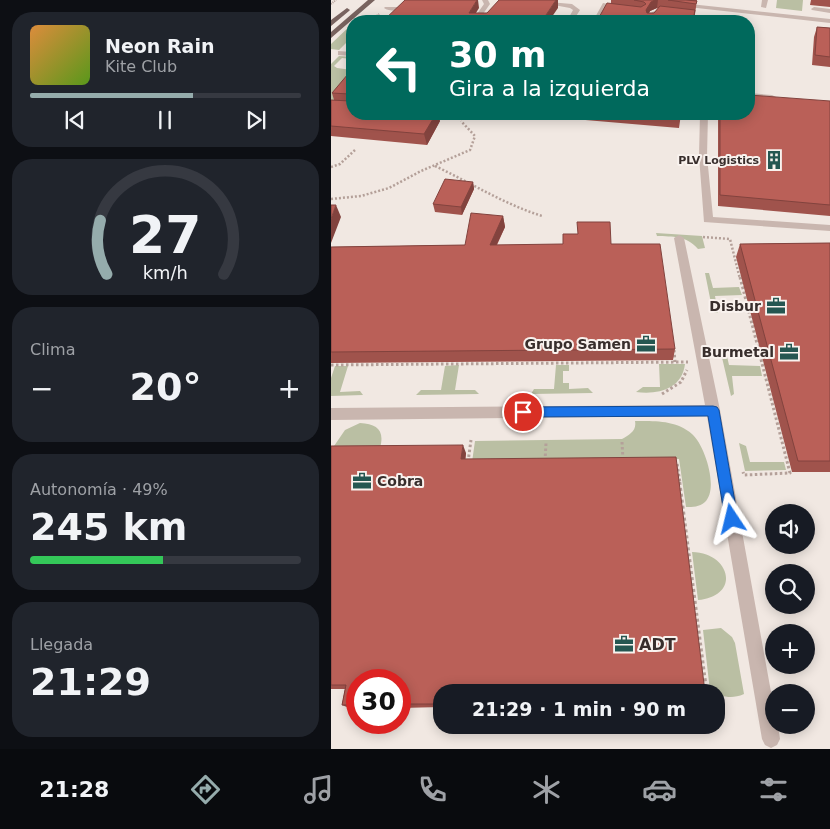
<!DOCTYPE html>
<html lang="es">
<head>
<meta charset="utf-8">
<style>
  :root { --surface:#171b24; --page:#20242c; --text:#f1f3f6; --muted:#9ea1a6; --line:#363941; --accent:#95acac }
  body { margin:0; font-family:"DejaVu Sans",sans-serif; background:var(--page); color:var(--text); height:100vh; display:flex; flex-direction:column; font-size:19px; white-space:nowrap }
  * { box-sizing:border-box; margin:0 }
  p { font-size:16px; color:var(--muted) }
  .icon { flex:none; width:28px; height:28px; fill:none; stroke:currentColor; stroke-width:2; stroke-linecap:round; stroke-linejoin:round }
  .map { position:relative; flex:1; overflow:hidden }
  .side { display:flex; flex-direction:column; gap:12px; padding:12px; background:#0d0f14; width:331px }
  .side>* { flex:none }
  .guide { position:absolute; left:15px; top:15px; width:409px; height:105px; border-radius:20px; box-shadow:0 2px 12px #0003; background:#00695c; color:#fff; overflow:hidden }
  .buttons { position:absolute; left:434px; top:504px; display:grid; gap:10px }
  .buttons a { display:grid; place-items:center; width:50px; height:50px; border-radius:50%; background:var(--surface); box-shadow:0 2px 12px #0003; font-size:25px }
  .speed { position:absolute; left:15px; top:669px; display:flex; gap:10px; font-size:25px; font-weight:700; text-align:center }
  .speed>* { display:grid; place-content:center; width:65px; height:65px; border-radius:50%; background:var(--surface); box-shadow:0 2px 12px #0003; line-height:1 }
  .speed .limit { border:8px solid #d22; background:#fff; color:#111 }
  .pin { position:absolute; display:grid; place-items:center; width:42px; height:42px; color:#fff; margin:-21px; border:2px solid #fff; border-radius:50%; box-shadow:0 1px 5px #0007 }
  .me { position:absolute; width:55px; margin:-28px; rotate:350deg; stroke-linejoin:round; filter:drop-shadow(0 0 4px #0008) }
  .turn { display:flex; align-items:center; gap:18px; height:105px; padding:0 20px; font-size:22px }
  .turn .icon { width:65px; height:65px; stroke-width:2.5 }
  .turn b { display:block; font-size:35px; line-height:42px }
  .big { font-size:38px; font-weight:700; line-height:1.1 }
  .side .card { flex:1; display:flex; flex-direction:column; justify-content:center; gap:8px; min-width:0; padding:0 18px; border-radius:20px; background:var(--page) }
  .side .dial { align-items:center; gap:0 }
  .dial svg { height:130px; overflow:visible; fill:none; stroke:var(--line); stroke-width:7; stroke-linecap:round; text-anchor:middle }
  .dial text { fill:var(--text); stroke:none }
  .song { display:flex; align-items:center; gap:15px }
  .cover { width:60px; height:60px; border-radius:8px; background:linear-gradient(135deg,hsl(30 70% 55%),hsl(90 70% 35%)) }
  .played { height:5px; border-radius:2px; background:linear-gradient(90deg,var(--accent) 60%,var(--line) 60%) }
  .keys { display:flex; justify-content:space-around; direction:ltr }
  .heat { display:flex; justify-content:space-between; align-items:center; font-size:28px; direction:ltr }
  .charge { height:8px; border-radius:4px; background:linear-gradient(90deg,#34c759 49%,var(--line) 0) }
  .trip { position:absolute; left:102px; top:684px; width:292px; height:50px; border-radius:20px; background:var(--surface); box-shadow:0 2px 12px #0003; font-weight:700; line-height:50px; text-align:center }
  .tab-bar { display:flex; height:80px; justify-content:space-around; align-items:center; background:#090b0e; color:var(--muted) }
  .tab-bar .icon { width:35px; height:35px }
  .tab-bar .current { color:var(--accent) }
  .tab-bar b { font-size:22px; color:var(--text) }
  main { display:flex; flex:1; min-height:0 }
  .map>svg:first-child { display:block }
</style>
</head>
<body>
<main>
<section class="side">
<div class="card">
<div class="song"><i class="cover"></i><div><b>Neon Rain</b><p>Kite Club</p></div></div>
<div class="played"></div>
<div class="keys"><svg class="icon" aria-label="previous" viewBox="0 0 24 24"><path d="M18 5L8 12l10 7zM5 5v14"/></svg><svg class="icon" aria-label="pause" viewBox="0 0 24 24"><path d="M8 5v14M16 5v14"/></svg><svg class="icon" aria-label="next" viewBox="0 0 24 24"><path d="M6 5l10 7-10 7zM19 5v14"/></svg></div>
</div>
<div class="card dial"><svg viewBox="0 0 100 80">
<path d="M14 69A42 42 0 1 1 86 69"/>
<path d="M14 69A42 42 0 0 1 10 36" stroke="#95acac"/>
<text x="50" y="56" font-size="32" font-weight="700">27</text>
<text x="50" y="72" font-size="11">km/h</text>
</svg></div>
<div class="card"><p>Clima</p>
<div class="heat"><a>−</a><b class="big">20°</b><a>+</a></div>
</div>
<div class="card"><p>Autonomía · 49%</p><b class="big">245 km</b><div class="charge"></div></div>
<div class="card"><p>Llegada</p><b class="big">21:29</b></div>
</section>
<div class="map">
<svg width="499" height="749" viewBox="0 0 499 749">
  <rect width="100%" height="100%" fill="#f1e8e2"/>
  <path fill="#babfa3" d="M446 0H472L471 11 445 8Z
    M21 24V37L8 50 0 49V44Z
    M8 56 21 57V59L11 58 3 66 6 68 21 70V84L8 98 0 102V64Z
    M325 233 371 236 374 248 367 249C355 235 342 237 326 236Z
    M374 273H378L382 288 408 287 411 295 384 296 387 313H382Z
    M389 349 395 352 398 365 429 366 431 376H401L403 394 400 396Z
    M328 364H354C351 389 327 395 305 392L312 387H329Z
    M128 365 124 390H144L148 394 85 395 90 390H110L114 366Z
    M225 365H238V371H232V383H238V389L257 388 262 393 200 394 203 389H223Z
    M4 366H17L9 392 29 391 32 395 0 396V378Z
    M304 421C324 421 345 420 361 434 374 445 388 489 374 502 368 507 362 507 355 507L348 459 141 462 144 441 291 439C298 435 306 431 304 421Z
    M29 423C46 424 54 430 49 448L1 449 14 430Z
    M408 443 415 446 419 462H453L455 470 414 471Z
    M361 552C400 553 410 596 367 600Z
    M390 628 401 637 404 643 413 694C399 700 391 696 379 691L372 630Z"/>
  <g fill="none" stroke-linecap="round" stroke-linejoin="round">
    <path stroke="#b4a099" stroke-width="2" stroke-dasharray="1 1" stroke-linecap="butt" d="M0 4 5 0
      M40 21 48 14"/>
    <path stroke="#b4a099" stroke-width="2.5" stroke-dasharray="2 2" stroke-linecap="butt" d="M104 166C140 183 173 204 211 216
      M0 167 9 164 24 150
      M0 199 30 196 58 188 90 171 139 150 144 136 130 121
      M372 237 399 239 409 279"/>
    <path stroke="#b4a099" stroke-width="3" stroke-dasharray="2.5 2.5" stroke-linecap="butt" d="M409 277 459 473 413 475 412 472
      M343 350 344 362
      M0 365 357 362
      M331 394 350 382 356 370
      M291 442 292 460
      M214 461 215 443
      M137 462 140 440
      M342 463H346L349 483"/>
    <path stroke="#b4a099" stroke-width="4.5" stroke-dasharray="3 3" stroke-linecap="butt" d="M348 482 375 692"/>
    <path fill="#c9b6af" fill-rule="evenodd" d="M151 0H157L159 4 147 21H141L153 4Z
      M195 0 241 4 249 10 242 21H236L242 10 239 8Z
      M431 0H437L435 8 430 7Z
      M272 3 277 4 268 21H262Z
      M350 3 499 19V23L348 6 347 5Z
      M54 7H68L71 9C67 12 57 11 53 8Z
      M483 7 499 9V13L481 10 480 9Z
      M327 10 370 16 372 21H366L364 18 327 14 322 21H316L321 12Z
      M7 51 21 52V56L7 55Z
      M418 93 441 95 445 97 441 99 418 97Z
      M80 114H109L121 117 117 120 84 116Z
      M369 114H377L376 156 382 217 499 225V231L373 222 368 156Z
      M348 235 353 238 389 410 442 703V725H447L449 739 446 745 440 748 434 745 431 739 376 416 0 420V408L374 405 343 238Z"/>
    <path fill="#78635f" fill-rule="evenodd" d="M37 0H44L0 38V32Z
      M16 8 19 10 18 11 0 26V20Z"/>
  </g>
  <path fill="#a0534c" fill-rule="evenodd" d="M280 0H366L363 21H266L280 4ZM326 8H327L323 13H318L319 11Z
    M480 0H499V7L479 5Z
    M486 27 499 28V67L481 65 483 37Z
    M21 74V114L109 121 96 145 0 136V100H3L1 93Z
    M499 101V216L387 206V114H418Z
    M184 114H350L348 128Z
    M142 182 143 189 131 215 104 212 102 204Z
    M172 216 174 227 166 245 280 244 344 349 342 360 0 363V247L134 245Z
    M499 243V472H461L405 257 409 244Z
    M0 446 135 453 111 692V707L69 708V680H26V708H18L11 705 14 689H0Z"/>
  <path fill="#82433e" d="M146 0H147L148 8 140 21 138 13Z
    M225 0H227V8L218 21H211Z
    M324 0H327L326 8 319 11 314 20 315 10 320 2Z
    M105 114H108L109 121 96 145 93 134Z
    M142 182 143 189 131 215 130 207Z
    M5 205 10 217 0 243V219Z
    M172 216 174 227 160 256 159 245Z
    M132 445 135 453 133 468 130 459Z"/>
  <path fill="#ba6058" stroke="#82433e" d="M74 0H146L138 13H156L168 0H225L211 21H52Z
    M303 0H324L320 2 315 10 316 13H323L329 6 364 10 362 21H266L276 3 310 7 315 4 313 2Z
    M337 0H355L366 1 365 4Z
    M486 27 499 28V57L484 55Z
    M17 74H21V114H105L93 134 0 126V100L19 101 18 94 1 93Z
    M418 95 499 101V205L389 195V114H418Z
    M306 114H350V117Z
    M114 179 142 182 130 207 102 204Z
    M0 205H5L0 219Z
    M140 213 172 216 159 245 232 244V234H247L246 222H279L280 244H329L344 349 0 352V247L134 245Z
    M499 243V461H467L409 244Z
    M132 445 130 459 345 457 374 692H111V704H69V680H26V705H11L15 685H0V446Z"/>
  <path fill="#1a73e8" stroke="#114b97" d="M382 406 386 407 388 410 407 519 406 523 401 525 396 523 394 519 377 416 192 417 188 416 186 412 188 409 192 407Z"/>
  <defs>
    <g id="building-bare" transform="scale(1.5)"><path d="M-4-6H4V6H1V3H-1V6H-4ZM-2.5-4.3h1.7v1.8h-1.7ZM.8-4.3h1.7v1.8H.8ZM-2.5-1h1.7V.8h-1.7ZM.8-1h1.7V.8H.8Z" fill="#255651" stroke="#f9f2ee" stroke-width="2.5" paint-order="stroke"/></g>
    <g id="office-bare" transform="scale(1.5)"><path d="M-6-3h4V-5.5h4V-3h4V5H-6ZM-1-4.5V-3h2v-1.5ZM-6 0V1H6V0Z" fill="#255651" stroke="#f9f2ee" stroke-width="2.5" paint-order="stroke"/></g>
  </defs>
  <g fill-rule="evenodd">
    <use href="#building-bare" x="443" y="160"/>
    <use href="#office-bare" x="445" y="306"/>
    <use href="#office-bare" x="315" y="344"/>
    <use href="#office-bare" x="458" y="352"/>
    <use href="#office-bare" x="31" y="481"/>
    <use href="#office-bare" x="293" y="644"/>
  </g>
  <g text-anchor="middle" stroke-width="4" stroke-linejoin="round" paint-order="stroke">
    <g font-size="11" font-weight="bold" fill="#382e2c" stroke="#f9f2ee" text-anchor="end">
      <text x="428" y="164">PLV Logistics</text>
    </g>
    <g font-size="14" font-weight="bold" fill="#382e2c" stroke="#f9f2ee" text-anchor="end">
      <text x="430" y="311">Disbur</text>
      <text x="300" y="349">Grupo Samen</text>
      <text x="443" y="357">Burmetal</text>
      <text x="46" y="486" text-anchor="start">Cobra</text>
    </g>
    <g font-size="16" font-weight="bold" fill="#382e2c" stroke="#f9f2ee" text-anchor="start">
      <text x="308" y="650">ADT</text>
    </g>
  </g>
</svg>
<div class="buttons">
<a><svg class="icon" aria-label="sound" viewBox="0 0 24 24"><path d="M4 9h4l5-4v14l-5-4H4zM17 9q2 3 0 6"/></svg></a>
<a><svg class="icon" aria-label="search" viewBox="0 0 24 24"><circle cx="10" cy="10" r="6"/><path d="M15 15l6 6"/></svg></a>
<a>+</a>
<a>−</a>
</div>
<div class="speed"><div class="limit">30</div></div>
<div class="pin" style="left:192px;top:412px;background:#d93025"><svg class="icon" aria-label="arrive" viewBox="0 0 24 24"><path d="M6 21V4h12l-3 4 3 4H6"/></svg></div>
<svg class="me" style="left:401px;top:519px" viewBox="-20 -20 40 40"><path d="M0-17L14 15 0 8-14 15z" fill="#1a73e8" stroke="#fff" stroke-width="4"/></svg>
<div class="trip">21:29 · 1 min · 90 m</div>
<div class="guide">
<div class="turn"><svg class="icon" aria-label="left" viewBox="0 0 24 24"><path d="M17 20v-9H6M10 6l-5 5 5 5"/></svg><div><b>30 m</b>Gira a la izquierda</div></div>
</div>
</div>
</main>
<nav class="tab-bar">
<b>21:28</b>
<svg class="icon current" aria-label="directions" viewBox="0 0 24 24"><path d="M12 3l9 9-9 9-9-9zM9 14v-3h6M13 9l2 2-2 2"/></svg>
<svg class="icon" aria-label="music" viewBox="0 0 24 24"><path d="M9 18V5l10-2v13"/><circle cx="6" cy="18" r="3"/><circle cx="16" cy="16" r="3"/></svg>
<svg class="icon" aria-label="phone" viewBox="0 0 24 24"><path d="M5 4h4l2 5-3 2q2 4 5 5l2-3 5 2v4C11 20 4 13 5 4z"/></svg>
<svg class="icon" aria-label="climate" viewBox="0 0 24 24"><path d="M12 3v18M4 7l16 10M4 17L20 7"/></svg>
<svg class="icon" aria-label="car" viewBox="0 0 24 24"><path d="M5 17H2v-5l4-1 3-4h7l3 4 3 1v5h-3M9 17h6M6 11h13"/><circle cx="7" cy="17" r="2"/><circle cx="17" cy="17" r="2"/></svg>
<svg class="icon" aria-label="filters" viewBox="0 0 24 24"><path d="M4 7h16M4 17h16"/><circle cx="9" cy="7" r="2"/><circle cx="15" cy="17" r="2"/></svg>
</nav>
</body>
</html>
